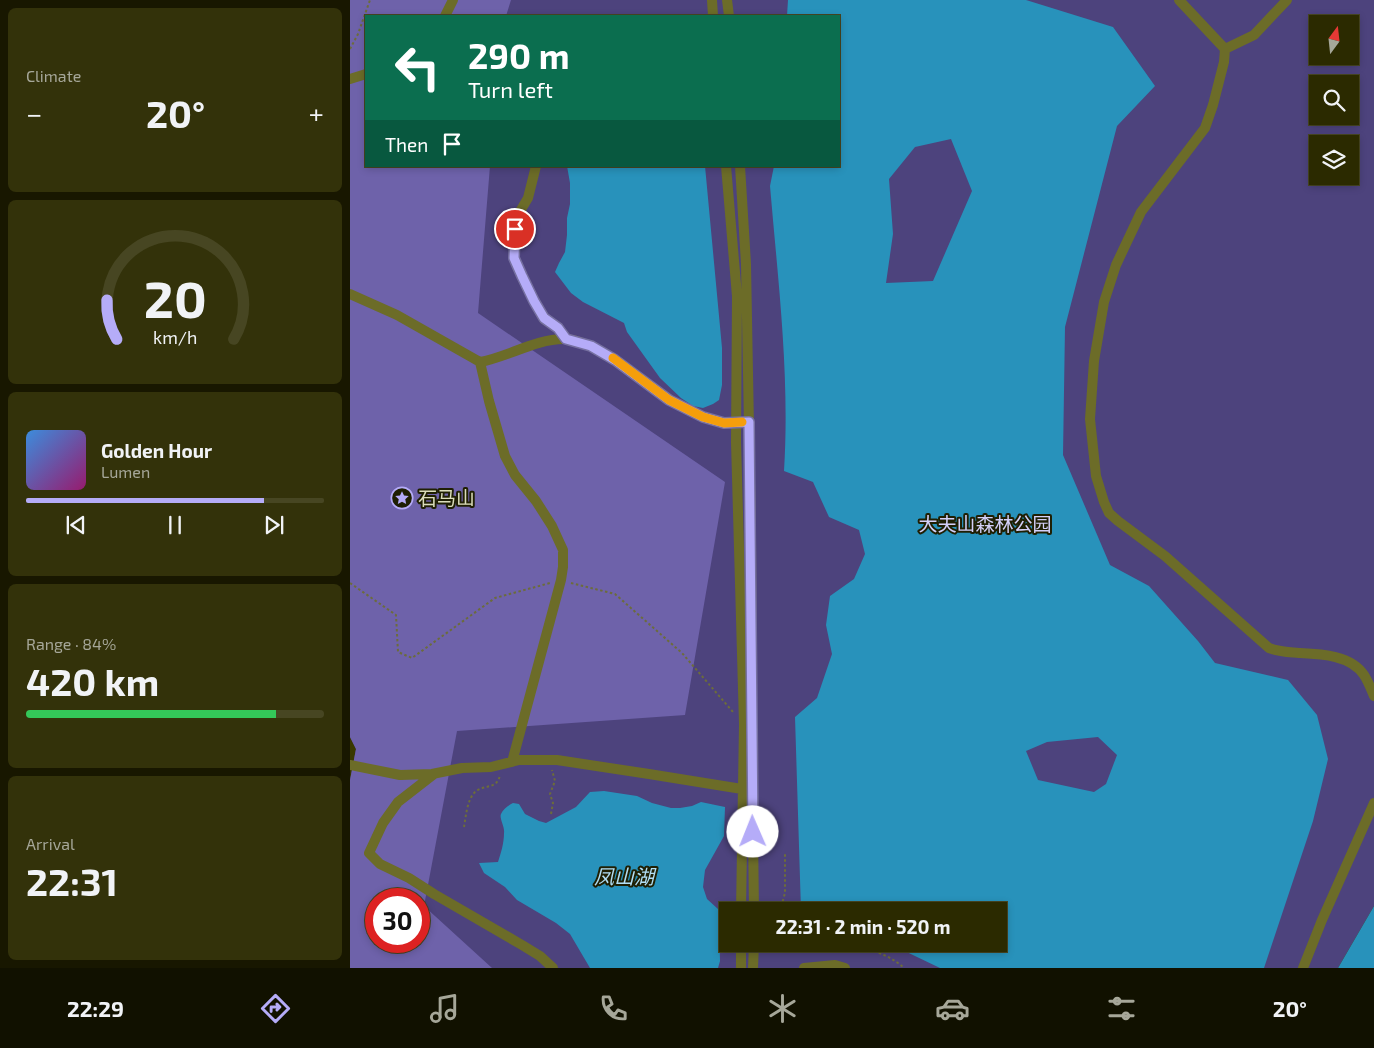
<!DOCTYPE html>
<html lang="en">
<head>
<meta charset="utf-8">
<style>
  :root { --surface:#2b2a00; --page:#33320a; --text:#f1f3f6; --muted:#a6a799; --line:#474622; --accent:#b5acf8 }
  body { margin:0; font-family:"Exo 2","Noto Sans SC",sans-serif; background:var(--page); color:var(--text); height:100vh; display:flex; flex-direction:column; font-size:19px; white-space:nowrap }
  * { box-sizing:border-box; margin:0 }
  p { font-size:16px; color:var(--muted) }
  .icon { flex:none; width:28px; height:28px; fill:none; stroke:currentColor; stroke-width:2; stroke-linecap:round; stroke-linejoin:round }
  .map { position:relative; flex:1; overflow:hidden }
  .side { display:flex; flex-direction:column; gap:8px; padding:8px; background:#181700; width:350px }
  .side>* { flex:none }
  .banner { position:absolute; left:15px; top:15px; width:475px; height:152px; border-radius:0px; box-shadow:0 2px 8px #0003,0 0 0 1px var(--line); background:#0b6e4f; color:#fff; overflow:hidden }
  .needle { width:32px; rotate:15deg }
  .controls { position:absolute; left:959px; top:15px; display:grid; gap:10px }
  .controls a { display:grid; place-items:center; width:50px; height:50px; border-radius:0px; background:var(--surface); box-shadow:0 2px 8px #0003,0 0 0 1px var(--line); font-size:25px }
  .speed { position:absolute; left:15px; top:888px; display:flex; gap:10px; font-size:25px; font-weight:700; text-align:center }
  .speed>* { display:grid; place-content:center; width:65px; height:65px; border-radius:50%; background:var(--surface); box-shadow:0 2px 8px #0003,0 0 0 1px var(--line); line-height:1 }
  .speed .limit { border:8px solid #d22; background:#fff; color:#111 }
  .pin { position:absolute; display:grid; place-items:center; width:42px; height:42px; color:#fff; margin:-21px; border:2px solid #fff; border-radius:50%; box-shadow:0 1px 5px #0007 }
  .me { position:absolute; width:55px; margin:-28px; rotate:359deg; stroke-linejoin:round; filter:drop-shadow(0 0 4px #0008) }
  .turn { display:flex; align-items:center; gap:18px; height:105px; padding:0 20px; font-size:22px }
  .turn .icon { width:65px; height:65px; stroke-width:2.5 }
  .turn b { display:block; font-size:35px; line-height:42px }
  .then { display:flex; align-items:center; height:48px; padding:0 20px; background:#0003; gap:10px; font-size:19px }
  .big { font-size:38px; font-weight:700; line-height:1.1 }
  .side .card { flex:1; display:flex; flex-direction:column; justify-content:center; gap:8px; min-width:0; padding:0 18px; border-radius:8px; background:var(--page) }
  .side .dial { align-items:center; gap:0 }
  .dial svg { height:130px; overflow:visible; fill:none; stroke:var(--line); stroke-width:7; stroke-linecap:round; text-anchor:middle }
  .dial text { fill:var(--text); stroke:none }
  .song { display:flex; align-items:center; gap:15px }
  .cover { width:60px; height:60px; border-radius:8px; background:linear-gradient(135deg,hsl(210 70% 55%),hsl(320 70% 35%)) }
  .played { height:5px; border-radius:2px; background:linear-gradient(90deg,var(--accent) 80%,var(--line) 80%) }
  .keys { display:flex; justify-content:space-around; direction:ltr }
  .heat { display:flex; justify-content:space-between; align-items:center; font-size:28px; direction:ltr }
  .charge { height:8px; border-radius:4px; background:linear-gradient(90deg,#34c759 84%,var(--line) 0) }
  .trip { position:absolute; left:369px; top:902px; width:288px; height:50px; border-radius:0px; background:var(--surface); box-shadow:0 2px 8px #0003,0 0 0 1px var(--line); font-weight:700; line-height:50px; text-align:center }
  .tabs { display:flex; height:80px; justify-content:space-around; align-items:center; background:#110; color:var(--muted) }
  .tabs .icon { width:35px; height:35px }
  .tabs .selected { color:var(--accent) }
  .tabs b { font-size:22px; color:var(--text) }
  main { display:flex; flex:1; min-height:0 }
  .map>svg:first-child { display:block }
</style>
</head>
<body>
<main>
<section class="side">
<div class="card"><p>Climate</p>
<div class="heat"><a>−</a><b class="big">20°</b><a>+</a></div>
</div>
<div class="card dial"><svg viewBox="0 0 100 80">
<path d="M14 69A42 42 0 1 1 86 69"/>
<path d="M14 69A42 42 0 0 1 8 45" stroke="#b5acf8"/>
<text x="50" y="56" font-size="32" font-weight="700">20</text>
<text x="50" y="72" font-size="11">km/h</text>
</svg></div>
<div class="card">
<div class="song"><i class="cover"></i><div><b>Golden Hour</b><p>Lumen</p></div></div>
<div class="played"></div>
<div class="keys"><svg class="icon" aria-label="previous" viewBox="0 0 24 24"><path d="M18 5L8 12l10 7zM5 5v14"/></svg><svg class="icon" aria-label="pause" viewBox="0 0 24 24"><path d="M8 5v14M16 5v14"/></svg><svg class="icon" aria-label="next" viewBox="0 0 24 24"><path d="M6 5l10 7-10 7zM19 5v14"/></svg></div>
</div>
<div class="card"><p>Range · 84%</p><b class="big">420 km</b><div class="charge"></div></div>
<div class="card"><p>Arrival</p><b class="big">22:31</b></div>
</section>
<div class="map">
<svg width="1024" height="968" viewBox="0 0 1024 968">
  <rect width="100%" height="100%" fill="#393800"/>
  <path fill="#4d437d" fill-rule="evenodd" d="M0 0H1024V906L988 968H0V780L6 749 0 737ZM16 16H489V166H16ZM968 24H1000V56H968ZM968 84H1000V116H968ZM968 144H1000V176H968ZM26 899H69V941H26ZM378 911H648V944H378Z"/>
  <path fill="#6e62aa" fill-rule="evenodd" d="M0 0H161L156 16H16V166H140L128 313 375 482 335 715 107 731 74 906 142 968H0V780L6 749 0 737ZM26 899H69V941H26Z"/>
  <path fill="#2892bb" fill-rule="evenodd" d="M438 0H676L763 27 805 86 767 126 715 327 713 455 760 565 799 586 848 641 865 663 938 680 967 715 978 759 963 821 914 968H590L540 944H648V911H451L445 717 467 698 482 654 476 625 480 596 504 579 515 554 509 530 479 517 463 482 434 471C440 376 428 281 420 186L424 166H489V16H437ZM601 139 622 191 583 281 536 283 543 234 539 179 565 147ZM748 737 767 755 756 784 744 792 688 780 676 751 697 742Z
    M217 166H355L372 348V385L369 400 363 404 353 408 343 406 331 398 310 378 277 332 274 323 233 302 221 293 205 272 209 263 215 252 217 235V218L220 204V183Z
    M254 791 287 796 302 803 321 808H330L342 806 351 802 375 807 374 836 355 870 353 887 357 899 368 909 369 920 370 961 368 968H240L220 934 206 923 167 900 155 887 134 873 129 863 148 862C151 853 154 843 154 833 155 827 149 818 151 814 153 809 159 805 163 803L169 804 175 814 189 821 196 823 226 807 240 792Z
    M1024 906V968H988Z"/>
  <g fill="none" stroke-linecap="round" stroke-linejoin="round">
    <path stroke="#6c6c3b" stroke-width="2" stroke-dasharray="2.5 2.5" stroke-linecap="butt" d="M0 49 8 34 20 0
      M0 583 46 615 48 652 62 658 145 598 200 583
      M221 583 265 594 332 653 383 712
      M201 814 203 803 200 794 205 781 202 770
      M114 827C116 816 117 800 125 792 134 784 147 790 150 775
      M430 911 435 893V852
      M455 944C462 947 469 944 477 944 502 944 535 950 554 968"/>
    <path stroke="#6c6c28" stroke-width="10" d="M362 0 363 16
      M377 0 379 16
      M829 0 875 49
      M937 0 904 35 875 49 874 62 863 105 855 128 791 212 766 265 754 302 744 361 740 419 746 476 754 502 759 513 768 521 815 556 919 648C929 652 938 652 949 653 971 654 1001 655 1014 675 1018 681 1021 689 1024 696
      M95 16 103 0
      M0 79 16 74
      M186 166 178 198 166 218 164 258 184 301 194 319 208 328 216 339
      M376 166 387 296 386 442 394 724 391 911
      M390 166 396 264 401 535 402 753 404 911
      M0 294 47 315 130 362C158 357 185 339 214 339 227 339 243 347 254 353 293 376 326 414 372 422 378 423 385 422 391 422
      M130 362 139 401 155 456 165 475 186 501 202 526 213 550V567L211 580 162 762
      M0 765 50 775 82 774 112 768 141 767 169 760H207L299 774 392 789
      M84 774 48 802 33 823 19 853 30 864 59 878 84 894 172 945 190 956 203 968
      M391 968V944
      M403 968 404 944
      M454 968 485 965 495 968
      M953 968 972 920 1024 803"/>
  </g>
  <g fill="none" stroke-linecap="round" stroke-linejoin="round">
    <g stroke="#7670a1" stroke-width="12">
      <path id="route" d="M165 229 164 258 172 276 184 301 194 318 208 328 216 339 241 346 265 360 319 400 353 417 374 423 399 422 403 832"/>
    </g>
    <use href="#route" stroke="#b5acf8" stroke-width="9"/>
    <path stroke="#f59e0b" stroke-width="9" d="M263 358 319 400 353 417 374 423 392 422"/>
  </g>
  <defs>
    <g id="sight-ring" transform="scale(1.125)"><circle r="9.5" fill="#1f1f03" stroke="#b5acf8" stroke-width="1.5"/><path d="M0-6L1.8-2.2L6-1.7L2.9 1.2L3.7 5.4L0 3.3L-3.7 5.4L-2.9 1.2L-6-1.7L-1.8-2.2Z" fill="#b5acf8"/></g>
  </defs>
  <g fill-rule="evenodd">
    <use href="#sight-ring" x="52" y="498"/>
  </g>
  <g text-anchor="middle" stroke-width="4" stroke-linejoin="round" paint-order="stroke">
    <g font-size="19" fill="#dbddbb" stroke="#1f1f03" text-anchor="start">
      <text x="68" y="505">石马山</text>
    </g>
    <g font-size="19" fill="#d4d0f9" stroke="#1f1f03">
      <text x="635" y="531">大夫山森林公园</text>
    </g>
    <g font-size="20" font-style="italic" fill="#b1def5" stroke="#1f1f03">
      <text x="274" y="884">凤山湖</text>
    </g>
  </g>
</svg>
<div class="controls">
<a><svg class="needle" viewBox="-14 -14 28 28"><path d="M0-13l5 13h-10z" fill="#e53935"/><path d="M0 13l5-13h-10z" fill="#a6a799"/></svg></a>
<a><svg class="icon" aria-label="search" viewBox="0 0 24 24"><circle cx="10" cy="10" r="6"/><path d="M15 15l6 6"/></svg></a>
<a><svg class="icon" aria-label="layers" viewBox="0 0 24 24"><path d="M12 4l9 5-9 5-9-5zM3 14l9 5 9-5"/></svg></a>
</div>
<div class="speed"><div class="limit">30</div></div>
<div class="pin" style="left:165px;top:229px;background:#d93025"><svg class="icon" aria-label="arrive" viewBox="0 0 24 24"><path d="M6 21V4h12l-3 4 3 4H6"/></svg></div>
<svg class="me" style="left:403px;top:832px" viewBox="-20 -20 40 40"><circle r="19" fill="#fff"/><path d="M0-13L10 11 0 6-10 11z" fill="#b5acf8"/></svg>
<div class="trip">22:31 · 2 min · 520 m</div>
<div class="banner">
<div class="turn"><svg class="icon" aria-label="left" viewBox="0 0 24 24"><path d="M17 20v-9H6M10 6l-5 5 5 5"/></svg><div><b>290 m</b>Turn left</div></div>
<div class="then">Then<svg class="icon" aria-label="arrive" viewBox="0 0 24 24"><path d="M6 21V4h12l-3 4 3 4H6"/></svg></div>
</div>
</div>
</main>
<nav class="tabs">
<b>22:29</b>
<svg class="icon selected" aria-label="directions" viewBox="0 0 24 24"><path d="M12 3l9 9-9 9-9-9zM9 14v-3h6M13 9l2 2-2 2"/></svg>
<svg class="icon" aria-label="music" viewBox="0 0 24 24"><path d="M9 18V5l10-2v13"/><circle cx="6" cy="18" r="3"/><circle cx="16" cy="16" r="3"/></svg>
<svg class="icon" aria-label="phone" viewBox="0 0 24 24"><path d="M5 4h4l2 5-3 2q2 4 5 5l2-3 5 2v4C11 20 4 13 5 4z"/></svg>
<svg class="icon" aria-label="climate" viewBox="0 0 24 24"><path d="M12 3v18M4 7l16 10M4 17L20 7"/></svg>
<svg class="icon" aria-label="car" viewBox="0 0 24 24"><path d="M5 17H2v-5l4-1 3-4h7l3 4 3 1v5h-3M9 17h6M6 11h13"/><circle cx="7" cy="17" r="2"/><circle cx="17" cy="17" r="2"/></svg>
<svg class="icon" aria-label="filters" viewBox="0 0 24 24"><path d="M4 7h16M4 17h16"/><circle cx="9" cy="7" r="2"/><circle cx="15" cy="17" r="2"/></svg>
<b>20°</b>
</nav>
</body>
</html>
